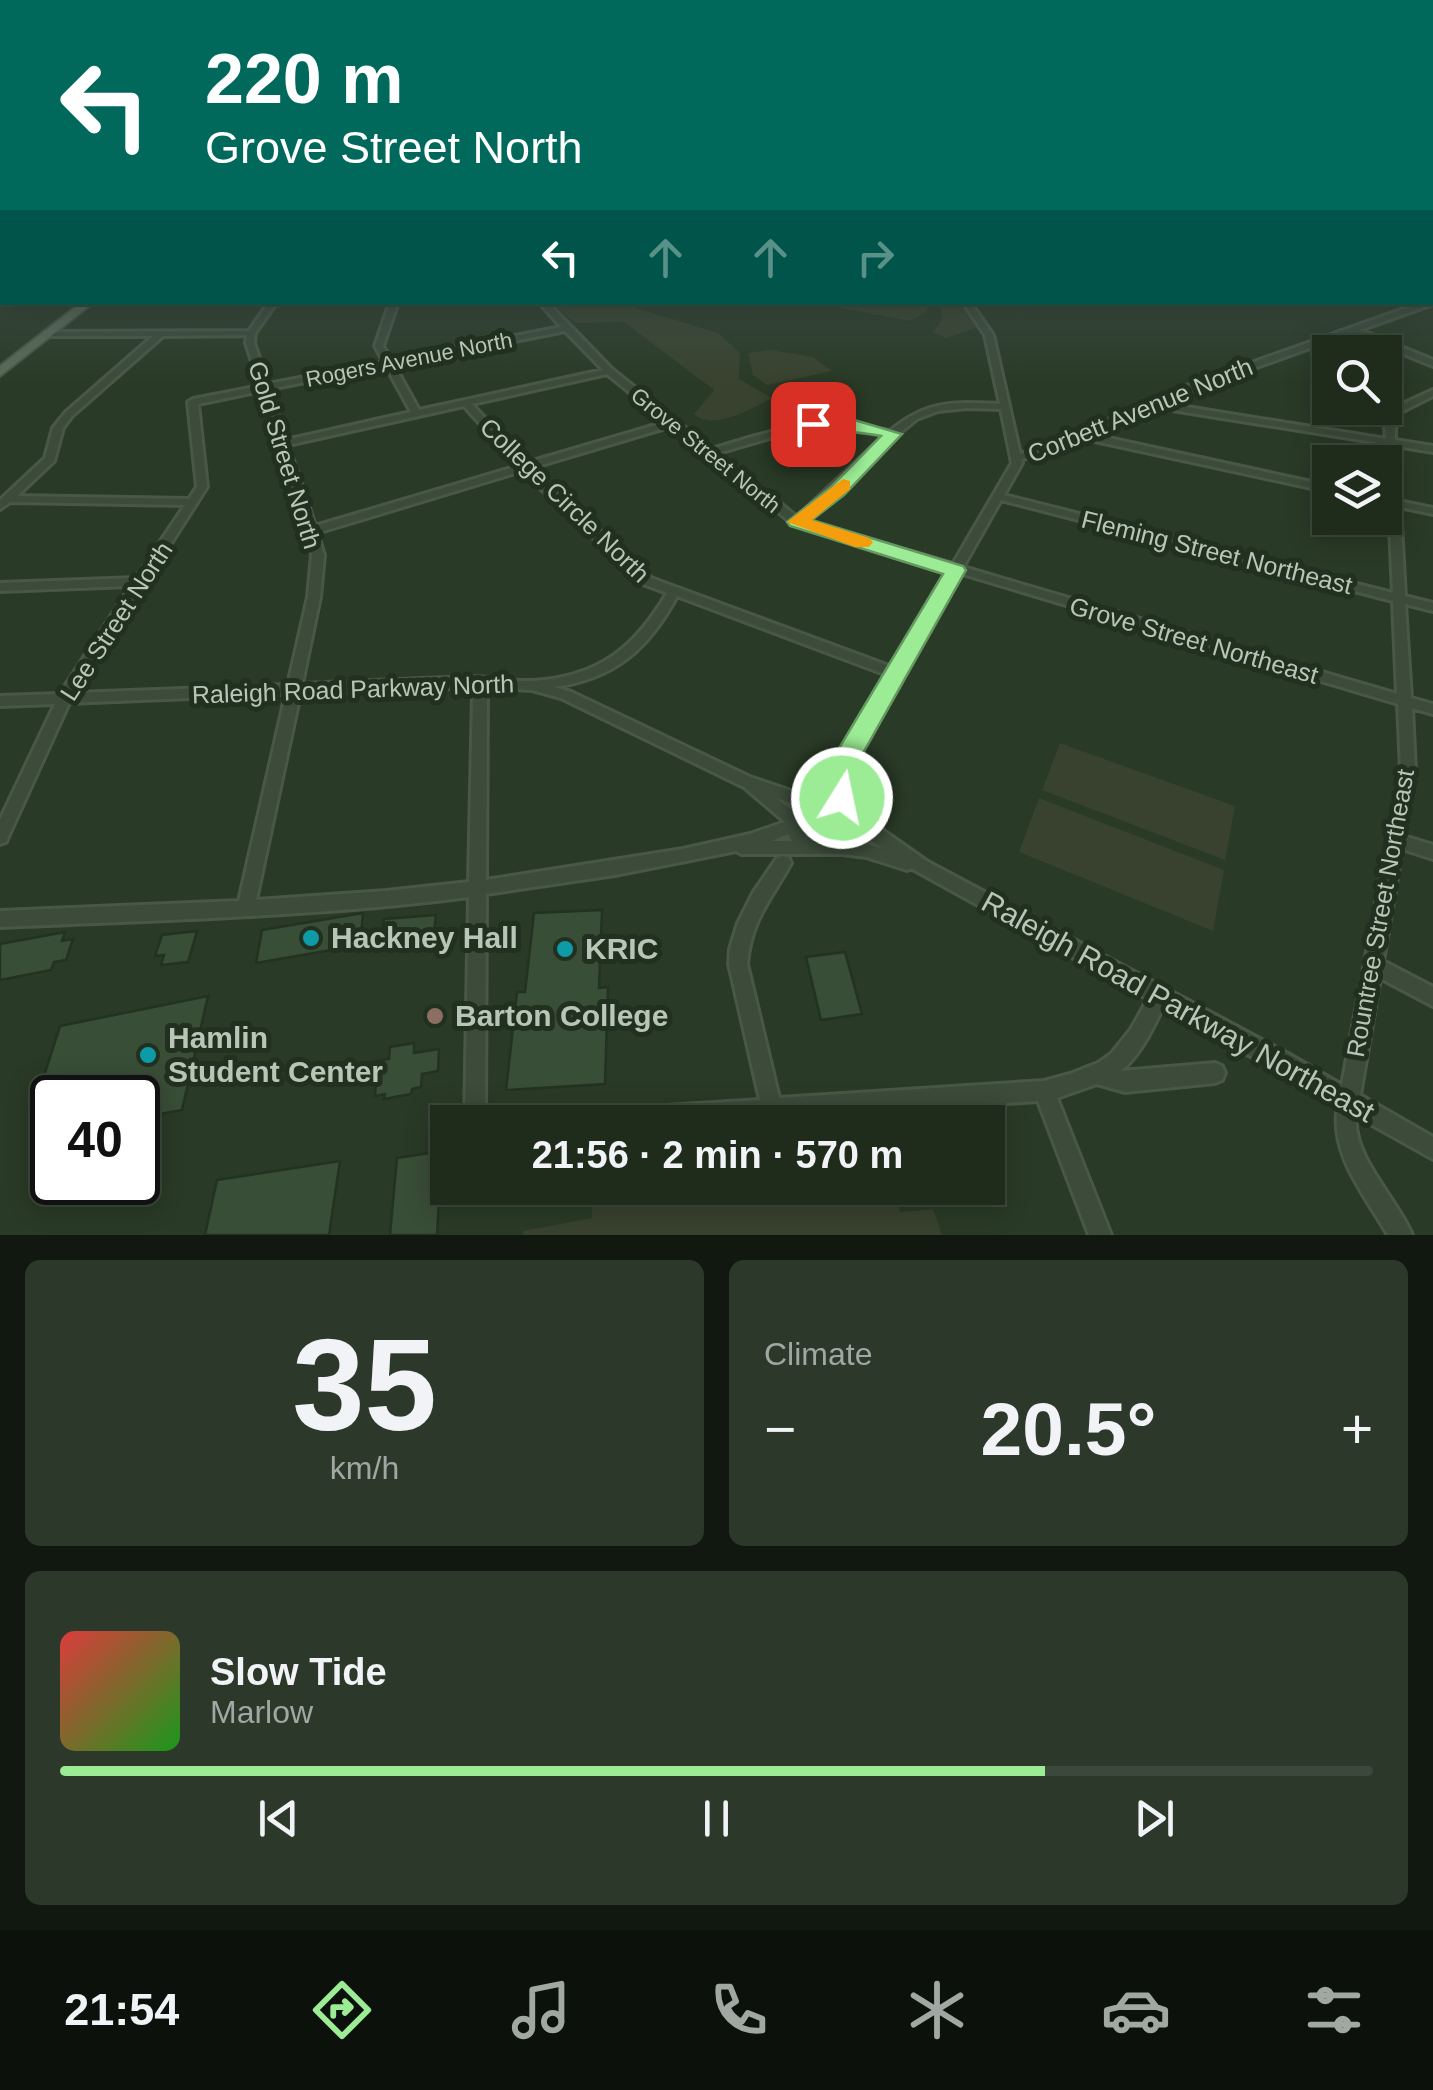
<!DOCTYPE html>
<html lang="en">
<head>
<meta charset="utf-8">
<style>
  :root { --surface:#1f2c1c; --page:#2c3829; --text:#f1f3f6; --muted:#a1a7a3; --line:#3c483b; --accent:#9cec95 }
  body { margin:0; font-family:Arial,sans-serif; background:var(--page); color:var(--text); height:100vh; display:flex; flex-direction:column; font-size:38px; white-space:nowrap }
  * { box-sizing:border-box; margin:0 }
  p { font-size:32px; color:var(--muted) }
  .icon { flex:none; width:55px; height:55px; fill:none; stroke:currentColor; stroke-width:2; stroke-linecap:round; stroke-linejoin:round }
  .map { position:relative; height:1235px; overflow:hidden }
  .details { display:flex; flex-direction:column; gap:25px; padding:25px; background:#11180f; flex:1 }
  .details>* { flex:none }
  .guide { position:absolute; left:0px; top:0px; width:1435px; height:305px; box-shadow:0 5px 25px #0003,0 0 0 2px var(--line); background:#00695c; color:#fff; overflow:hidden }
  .fabs { position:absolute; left:1312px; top:335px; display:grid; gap:20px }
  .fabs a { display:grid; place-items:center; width:90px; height:90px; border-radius:0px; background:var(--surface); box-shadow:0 5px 25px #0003,0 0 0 2px var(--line); font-size:50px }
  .speed { position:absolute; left:30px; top:1075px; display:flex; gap:20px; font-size:50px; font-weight:700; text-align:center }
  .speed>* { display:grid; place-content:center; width:130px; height:130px; border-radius:50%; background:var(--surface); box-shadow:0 5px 25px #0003,0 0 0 2px var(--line); line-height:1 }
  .speed .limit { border:5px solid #111; border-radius:15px; background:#fff; color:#111 }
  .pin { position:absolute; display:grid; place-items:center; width:85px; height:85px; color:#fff; margin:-42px; border-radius:20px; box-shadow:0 5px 15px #0006 }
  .me { position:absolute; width:110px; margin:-55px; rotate:10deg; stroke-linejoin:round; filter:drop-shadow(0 0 8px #0008) }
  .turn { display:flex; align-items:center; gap:35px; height:210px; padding:0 40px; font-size:45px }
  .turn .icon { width:130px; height:130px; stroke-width:2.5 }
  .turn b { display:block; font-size:70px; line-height:85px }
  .lanes { display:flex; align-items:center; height:95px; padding:0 40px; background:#0003; justify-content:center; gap:50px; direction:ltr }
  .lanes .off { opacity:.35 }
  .big { font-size:75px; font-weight:800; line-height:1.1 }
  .details .card { flex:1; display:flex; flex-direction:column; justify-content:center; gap:15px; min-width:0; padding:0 35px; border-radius:15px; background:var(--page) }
  .details .dial { align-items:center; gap:0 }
  .dial b { font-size:130px; line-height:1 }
  .song { display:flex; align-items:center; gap:30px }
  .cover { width:120px; height:120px; border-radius:15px; background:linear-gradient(135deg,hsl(0 70% 55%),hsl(120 70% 35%)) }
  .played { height:10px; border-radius:5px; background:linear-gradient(90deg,var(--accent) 75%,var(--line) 75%) }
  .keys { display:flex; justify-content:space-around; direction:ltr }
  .heat { display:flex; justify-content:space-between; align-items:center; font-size:55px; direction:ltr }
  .details .tiles { flex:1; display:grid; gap:25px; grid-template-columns:1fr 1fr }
  .card:last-child { grid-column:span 2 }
  .trip { position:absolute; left:430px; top:1105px; width:575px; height:100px; border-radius:0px; background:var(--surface); box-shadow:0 5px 25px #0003,0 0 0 2px var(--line); font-weight:800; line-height:100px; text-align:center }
  .tabs { display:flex; height:160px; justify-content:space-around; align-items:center; background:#0c120b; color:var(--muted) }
  .tabs .icon { width:70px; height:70px }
  .tabs .on { color:var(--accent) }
  .tabs b { font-size:45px; color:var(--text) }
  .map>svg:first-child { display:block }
</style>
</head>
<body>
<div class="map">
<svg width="1433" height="1235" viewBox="0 0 1433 1235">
  <rect width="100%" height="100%" fill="#293a26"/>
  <path fill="#38422e" d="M551 303H619L718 333 740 353 739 379 772 398C753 408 713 432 694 414L714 390 624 322 576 323Z
    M815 303H931L925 313 910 321Z
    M940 303H959L979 327 946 338 933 332 942 320Z
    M770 350 813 357 832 371 767 385 753 375 748 353Z
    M1060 743 1235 806 1225 860 1042 790Z
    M1039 798 1224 870 1213 931 1019 852Z
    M592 1188H893L900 1212 933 1209 942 1235H523V1231L592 1218Z"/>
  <path fill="#394e36" stroke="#233221" stroke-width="2.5" d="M602 910 599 988 608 987 605 1084 506 1090 517 992H525L534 913Z
    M363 913 360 945 256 963 262 930Z
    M436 915 434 932 381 935 384 919Z
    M197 931 188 962 161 965 164 955 155 956 162 935Z
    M65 932 62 941 73 939 66 960 54 962 51 970 0 980V944Z
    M845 952 862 1014 821 1020 806 957Z
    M208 996 182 1110 138 1118V1098H52V1111L31 1116 60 1026Z
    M414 1043V1053L439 1049 438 1071 422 1074 421 1087 412 1089 411 1094 384 1099 385 1094 375 1096 376 1082 362 1084 365 1063 389 1059 390 1047Z
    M442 1151 437 1235H390L397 1158Z
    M340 1161 329 1235H205L217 1180Z"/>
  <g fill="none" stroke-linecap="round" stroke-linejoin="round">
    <g stroke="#485746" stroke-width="6">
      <path id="minor" d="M2 226V230L0 231V227Z
        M0 258H2V262H0Z
        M0 282H2V288H0Z
        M1433 300V304L1360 330 1433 360V366L1352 333 1198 388 1162 403 1386 439 1385 428 1394 408 1433 390V396L1401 412 1395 428V440L1433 446V452L1396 446 1399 501 1433 508V514L1400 507 1405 596 1433 603V611L1405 604 1411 698 1433 704V714L1412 708 1415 770 1404 836 1433 845V859L1402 849 1383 961 1433 987V1006L1380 978 1360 1095 1433 1137V1159L1356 1116C1352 1157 1397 1198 1412 1235H1388C1365 1195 1329 1154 1338 1105L1163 1007C1152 1030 1141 1054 1121 1071L1215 1063 1222 1066 1225 1073 1222 1080 1215 1083 1125 1092 1097 1084 1057 1098 1111 1235H1089L1038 1101 721 1122H564L567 1115 574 1112 760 1100 729 964 730 949 738 923 753 893 777 858 783 856 789 858 791 863C771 900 751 919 747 964L779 1098 1044 1081 1070 1074 1098 1063 1111 1054 1131 1029 1148 999 911 868 907 870 866 857 842 854H742L736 851 615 875 486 894 485 1122H465L469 897C314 917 156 920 0 927V911L239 901 286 694 69 703 8 837 6 842 0 844V820L55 704 0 706V696L60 694 131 586 0 591V583L136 578 185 505 10 502 0 509V500L45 458 53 428 66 412 153 336H50L46 334 47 332 249 331 269 302H296L275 305 255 333 254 343 268 384 384 362 375 346 390 302H398L383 346 391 360 561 327 539 302H547L612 369 712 449C780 428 819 416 890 431 927 400 954 402 1000 404L985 335 963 302H970L993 335 1020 454 1032 451 1072 434 1074 432H1079L1192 384 1423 302H1432ZM565 331 603 370 419 410 394 365ZM247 335 246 343 260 386 193 399 188 402 197 487 189 499 17 496 54 461 63 428 72 416 163 336ZM386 366 411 412 286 440 270 389ZM607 374 666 422 526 463 472 404ZM261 391 312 555 308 597 288 685 75 693 207 487 198 404ZM464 406 518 466 315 526 288 445ZM1153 407 1386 444 1388 499 1385 498V504L1389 505 1393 593 1004 495 1022 463 1021 459 1038 456 1081 438 1330 492V486L1090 434ZM967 408 1001 409 1012 463 953 564 805 521 885 445 917 419 938 411ZM672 426 793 524 949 570 892 667 651 578 531 468ZM820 429H842L885 435 797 517 718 453 780 435ZM522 471 643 584 667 593C635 648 598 677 533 681 513 682 492 677 471 677 415 679 358 682 302 684L320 597 324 555 317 533ZM1001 500 1393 601 1397 694 963 567ZM959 573 1398 704 1401 770 1342 1085 1292 1056 928 862 854 810 846 770ZM677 596 887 675 834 766 809 797 750 777 571 692 554 687C615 679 649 648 677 596ZM476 687 532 690 561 698 744 787 785 822 750 834 683 849 486 880 487 694 485 691H475L473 694 469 882 386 891 256 900 300 694ZM834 787 836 799 826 798ZM776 798 797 805 790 809ZM816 808C835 811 844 811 845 833L838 840 814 841C804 835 800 829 803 817ZM861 833 882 848 856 842ZM788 834 792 841H771Z"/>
    </g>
    <g stroke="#485746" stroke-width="4">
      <path id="major" d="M1433 298V304L1428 303 1432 302Z
        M82 302H94L0 376V366Z"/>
    </g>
    <use href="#minor" fill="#3c4b3a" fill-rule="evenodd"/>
    <use href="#major" fill="#5a6b58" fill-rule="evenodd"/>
  </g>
  <linearGradient id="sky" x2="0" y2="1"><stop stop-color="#172015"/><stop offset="0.55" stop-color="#435552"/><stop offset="1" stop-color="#435552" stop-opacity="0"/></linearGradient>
  <rect width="1433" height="384" fill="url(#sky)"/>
  <path fill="#9cec95" stroke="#659961" stroke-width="2.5" d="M851 419 902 434 844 495 812 520 963 566 966 570 853 771 856 798 852 806 842 809 832 806 826 770 943 574 790 526 787 522 831 487 881 436C862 431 815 431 804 424L813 419Z"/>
  <path fill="#f59e0b" d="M843 479 850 481V489L812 520 869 538 873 542 869 547H855L787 522Z"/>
  <g fill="#0f9aa8" stroke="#21301f" stroke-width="4">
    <circle cx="311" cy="938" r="10"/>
    <circle cx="565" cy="949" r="10"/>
    <circle cx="148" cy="1055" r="10"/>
  </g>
  <circle fill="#8d6e63" stroke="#21301f" stroke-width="4" cx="435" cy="1016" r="10"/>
  <g text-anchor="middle" stroke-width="10" stroke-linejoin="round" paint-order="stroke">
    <g font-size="22" fill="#b7c6b6" stroke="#21301f">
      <text transform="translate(409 359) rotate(-11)" y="8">Rogers Avenue North</text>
      <text transform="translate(706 450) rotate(39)" y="8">Grove Street North</text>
    </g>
    <g font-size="25" fill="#b7c6b6" stroke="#21301f">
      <text transform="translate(1140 410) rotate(-22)" y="9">Corbett Avenue North</text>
      <text transform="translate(285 455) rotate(73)" y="9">Gold Street North</text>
      <text transform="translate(565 500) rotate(44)" y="9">College Circle North</text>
      <text transform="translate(1217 552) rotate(14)" y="9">Fleming Street Northeast</text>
      <text transform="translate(116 621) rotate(-57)" y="9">Lee Street North</text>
      <text transform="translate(1194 640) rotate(16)" y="9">Grove Street Northeast</text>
      <text transform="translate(353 689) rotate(-2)" y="9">Raleigh Road Parkway North</text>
      <text transform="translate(1380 913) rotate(-80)" y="9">Rountree Street Northeast</text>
    </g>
    <g font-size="30" font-weight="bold" fill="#b7c6b6" stroke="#21301f" text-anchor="start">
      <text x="331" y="948">Hackney Hall</text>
      <text x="585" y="959">KRIC</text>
      <text x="455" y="1026">Barton College</text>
      <text x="168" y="1048">Hamlin<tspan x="168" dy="34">Student Center</tspan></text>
    </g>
    <g font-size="30" fill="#b7c6b6" stroke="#21301f">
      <text transform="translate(1178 1007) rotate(29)" y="10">Raleigh Road Parkway Northeast</text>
    </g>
  </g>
</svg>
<div class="fabs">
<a><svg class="icon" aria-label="search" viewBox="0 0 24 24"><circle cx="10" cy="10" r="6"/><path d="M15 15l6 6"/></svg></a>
<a><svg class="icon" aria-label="layers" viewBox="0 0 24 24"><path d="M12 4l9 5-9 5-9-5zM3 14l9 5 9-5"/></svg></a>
</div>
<div class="speed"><div class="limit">40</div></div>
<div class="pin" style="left:813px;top:424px;background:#d93025"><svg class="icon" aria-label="arrive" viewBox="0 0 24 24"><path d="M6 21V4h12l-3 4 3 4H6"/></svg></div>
<svg class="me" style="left:842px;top:798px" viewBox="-20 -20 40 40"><circle r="17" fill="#9cec95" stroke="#fff" stroke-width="3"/><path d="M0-11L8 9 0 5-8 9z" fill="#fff"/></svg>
<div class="trip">21:56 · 2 min · 570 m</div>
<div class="guide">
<div class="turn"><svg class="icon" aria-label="left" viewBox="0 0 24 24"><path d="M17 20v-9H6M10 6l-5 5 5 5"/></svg><div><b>220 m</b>Grove Street North</div></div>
<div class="lanes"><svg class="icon" aria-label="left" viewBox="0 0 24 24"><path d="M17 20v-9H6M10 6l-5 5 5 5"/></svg><svg class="icon off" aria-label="ahead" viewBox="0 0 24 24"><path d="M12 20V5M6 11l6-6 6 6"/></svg><svg class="icon off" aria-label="ahead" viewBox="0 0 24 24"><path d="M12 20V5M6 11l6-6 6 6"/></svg><svg class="icon off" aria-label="right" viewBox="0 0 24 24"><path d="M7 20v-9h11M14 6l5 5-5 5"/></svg></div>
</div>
</div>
<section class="details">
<div class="tiles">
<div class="card dial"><b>35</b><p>km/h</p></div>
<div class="card"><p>Climate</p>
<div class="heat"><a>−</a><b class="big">20.5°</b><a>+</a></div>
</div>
<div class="card">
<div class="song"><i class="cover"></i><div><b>Slow Tide</b><p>Marlow</p></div></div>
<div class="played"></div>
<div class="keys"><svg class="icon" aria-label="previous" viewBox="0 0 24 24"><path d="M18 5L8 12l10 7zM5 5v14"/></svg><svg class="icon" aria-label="pause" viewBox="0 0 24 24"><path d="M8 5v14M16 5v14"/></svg><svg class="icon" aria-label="next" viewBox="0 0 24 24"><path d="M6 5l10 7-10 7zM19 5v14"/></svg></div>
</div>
</div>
</section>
<nav class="tabs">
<b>21:54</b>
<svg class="icon on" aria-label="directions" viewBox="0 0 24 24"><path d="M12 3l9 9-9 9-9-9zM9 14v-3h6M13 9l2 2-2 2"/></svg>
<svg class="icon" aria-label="music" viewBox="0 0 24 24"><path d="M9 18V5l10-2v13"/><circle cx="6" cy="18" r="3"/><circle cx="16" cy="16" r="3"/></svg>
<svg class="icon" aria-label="phone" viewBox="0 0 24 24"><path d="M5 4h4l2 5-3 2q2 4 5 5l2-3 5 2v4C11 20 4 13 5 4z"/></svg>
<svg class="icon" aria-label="climate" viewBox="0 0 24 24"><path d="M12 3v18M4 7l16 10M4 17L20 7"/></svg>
<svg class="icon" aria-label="car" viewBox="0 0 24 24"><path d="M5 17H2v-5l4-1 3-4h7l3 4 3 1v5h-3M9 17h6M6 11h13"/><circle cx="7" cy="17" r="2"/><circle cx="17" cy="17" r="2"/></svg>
<svg class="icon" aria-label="filters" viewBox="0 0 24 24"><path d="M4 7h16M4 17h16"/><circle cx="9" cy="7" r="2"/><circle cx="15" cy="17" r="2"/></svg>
</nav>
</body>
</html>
